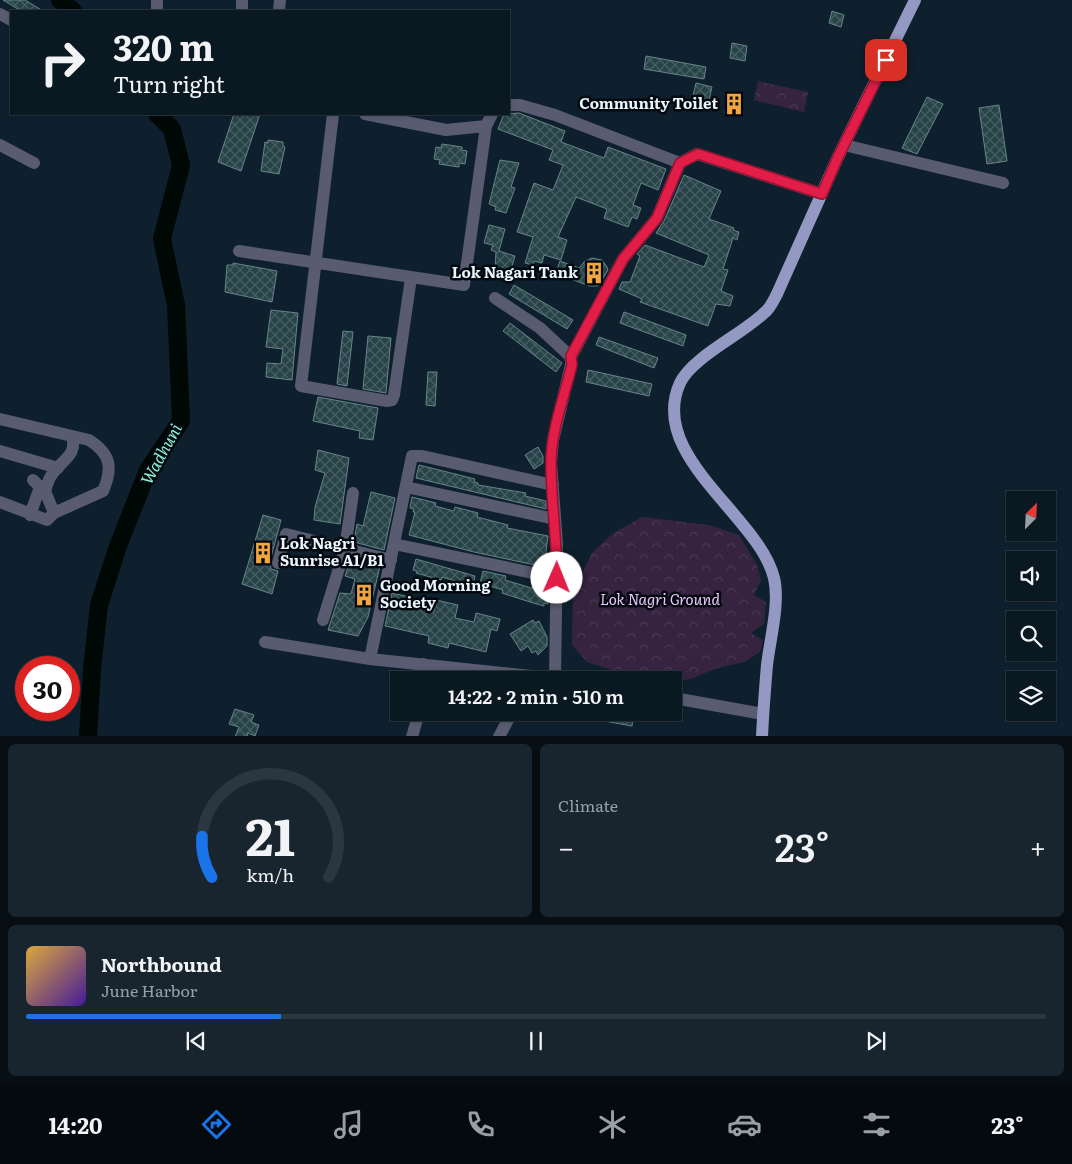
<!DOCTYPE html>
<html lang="en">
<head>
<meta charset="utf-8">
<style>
  :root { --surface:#0a1822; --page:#18252f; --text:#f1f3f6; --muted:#99a0a5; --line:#2a3740; --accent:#1a73e8 }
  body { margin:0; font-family:Literata,serif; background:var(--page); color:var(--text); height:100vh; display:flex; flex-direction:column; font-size:19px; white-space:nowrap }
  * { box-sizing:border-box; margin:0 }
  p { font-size:16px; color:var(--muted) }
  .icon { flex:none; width:28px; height:28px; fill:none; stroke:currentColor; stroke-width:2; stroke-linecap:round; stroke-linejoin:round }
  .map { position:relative; height:736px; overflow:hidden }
  .side { display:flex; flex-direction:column; gap:8px; padding:8px; background:#060d13; flex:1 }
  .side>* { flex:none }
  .guide { position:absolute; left:10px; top:10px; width:500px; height:105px; border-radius:0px; box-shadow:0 1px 4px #0004,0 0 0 1px var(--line); background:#0a1822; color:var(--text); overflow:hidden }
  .needle { width:32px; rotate:24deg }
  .controls { position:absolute; left:1006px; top:491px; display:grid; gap:10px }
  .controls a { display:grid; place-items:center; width:50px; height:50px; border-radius:0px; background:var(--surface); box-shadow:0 1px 4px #0004,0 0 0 1px var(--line); font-size:25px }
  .speed { position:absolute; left:15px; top:656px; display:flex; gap:10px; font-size:25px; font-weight:700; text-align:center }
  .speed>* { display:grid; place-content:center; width:65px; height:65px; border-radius:50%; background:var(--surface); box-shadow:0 1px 4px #0004,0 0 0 1px var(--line); line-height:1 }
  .speed .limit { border:8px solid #d22; background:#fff; color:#111 }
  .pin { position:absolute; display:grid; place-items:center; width:42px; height:42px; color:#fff; margin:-21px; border-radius:10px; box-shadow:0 2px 8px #0006 }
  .me { position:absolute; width:55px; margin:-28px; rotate:1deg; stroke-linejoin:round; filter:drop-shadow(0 0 4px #0008) }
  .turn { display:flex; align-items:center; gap:18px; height:105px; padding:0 20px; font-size:22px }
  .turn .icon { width:65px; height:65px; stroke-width:2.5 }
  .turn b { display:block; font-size:35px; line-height:42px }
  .big { font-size:38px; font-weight:600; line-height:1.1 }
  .side .widget { flex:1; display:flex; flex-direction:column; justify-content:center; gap:8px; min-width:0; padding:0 18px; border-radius:8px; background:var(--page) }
  .side .dial { align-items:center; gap:0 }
  .dial svg { height:130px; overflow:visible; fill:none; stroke:var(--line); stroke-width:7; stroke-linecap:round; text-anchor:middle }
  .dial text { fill:var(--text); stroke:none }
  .song { display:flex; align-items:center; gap:15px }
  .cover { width:60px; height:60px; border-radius:8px; background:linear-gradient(135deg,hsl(40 70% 55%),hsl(260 70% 35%)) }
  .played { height:5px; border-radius:2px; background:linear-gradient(90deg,var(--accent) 25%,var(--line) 25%) }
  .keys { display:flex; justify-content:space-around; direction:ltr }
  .heat { display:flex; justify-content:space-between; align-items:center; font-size:28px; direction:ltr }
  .side .tiles { flex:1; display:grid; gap:8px; grid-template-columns:1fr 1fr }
  .widget:last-child { grid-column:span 2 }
  .trip { position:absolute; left:390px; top:671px; width:292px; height:50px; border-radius:0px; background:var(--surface); box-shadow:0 1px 4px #0004,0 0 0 1px var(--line); font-weight:600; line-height:50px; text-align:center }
  .tab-bar { display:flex; height:80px; justify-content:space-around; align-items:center; background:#040a0e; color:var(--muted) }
  .tab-bar .icon { width:35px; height:35px }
  .tab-bar .on { color:var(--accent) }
  .tab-bar b { font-size:22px; color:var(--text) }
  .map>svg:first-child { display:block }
</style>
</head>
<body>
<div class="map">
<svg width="1072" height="737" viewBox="0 0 1072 737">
  <defs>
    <pattern id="forest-crowns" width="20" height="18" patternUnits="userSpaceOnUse" patternTransform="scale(1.25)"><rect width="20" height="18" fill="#362340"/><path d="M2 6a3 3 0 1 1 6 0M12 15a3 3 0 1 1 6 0" fill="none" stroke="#4a3953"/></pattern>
    <pattern id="building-cross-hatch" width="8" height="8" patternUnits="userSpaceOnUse" patternTransform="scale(1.25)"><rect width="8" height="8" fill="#274348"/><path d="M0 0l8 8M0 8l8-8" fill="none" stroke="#465f63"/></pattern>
  </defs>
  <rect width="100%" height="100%" fill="#0e202d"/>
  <path fill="url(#forest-crowns)" d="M758 81 808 92 804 112 754 100Z
    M642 517 709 525 739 535 757 565 761 580 754 595 766 602 764 624 751 633 763 640 760 652 744 662 717 668 691 679 674 681 643 680 587 662 572 645 573 591 592 553 612 534Z"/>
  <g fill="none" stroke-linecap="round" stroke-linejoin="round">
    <path stroke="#000805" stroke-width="18" d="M60 0 73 11
      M88 737 92 669 99 605 118 546 148 470 181 421 176 305 162 239 181 165 172 129 157 114"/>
  </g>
  <path fill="url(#building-cross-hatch)" stroke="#668489" d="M3 0H25L43 11H21Z
    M832 11 844 15 841 27 829 23Z
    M732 43 747 46 745 61 730 58Z
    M646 56 706 67 704 79 644 69Z
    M696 83 712 87 709 100 701 98 700 102 692 100Z
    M728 94 742 96 739 115 725 113Z
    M927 97 943 104 917 154 902 148Z
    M999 105 1007 161 987 164 979 108Z
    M519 113 565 131 561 142 604 158 608 147 666 169 658 190 641 183 633 205 641 208 637 219 632 217 628 227 604 218 607 209 576 197 558 237 567 240 561 260 544 255 542 263 534 261 533 265 525 263 533 237 517 232 534 183 553 190 563 165 549 160 553 150 498 129 504 114Z
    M234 114H260L241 171 218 162Z
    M268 140 283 142V146L285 147 279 174 261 171 265 142 268 143Z
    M442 144 462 147V150L467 151 465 164 459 163V167L439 164 440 160 434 159 436 147 441 148Z
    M500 160 519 163 511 187 515 188 506 213 495 210 496 207 489 204Z
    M684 175 721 191 709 219 734 228 733 230 739 232 737 240 733 238 723 269 728 270 721 291 733 296 730 306 716 304 708 326 640 302 642 299 619 289 622 282H630L640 256 637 254 645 245 704 267 709 255 656 233 664 221Z
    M489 225 505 229 499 251 515 256 510 273 495 268 496 252 491 250 493 245 484 243Z
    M592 258 602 260 607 267 608 270 598 286H589L556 273 560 261 579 268 584 262Z
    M233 263 277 271 272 302 225 292 227 265H233Z
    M514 285 573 320 567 329 509 294Z
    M271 310 298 313 292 380 266 377 267 363 281 364 283 349 266 347Z
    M624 312 686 335 683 346 620 323Z
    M510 323 562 363 556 372 503 331Z
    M343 331 353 332 347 386 337 384Z
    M368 336 391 338 386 393 363 389Z
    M599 337 658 358 654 368 596 345Z
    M588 370 652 384 649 396 586 382Z
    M428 372H437L435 406 426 405Z
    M318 397 378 408 373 440 359 438 360 431 313 421Z
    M538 447 543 456V463L534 469 525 455Z
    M318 450 349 458 340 524 314 520 315 507 325 473 315 470Z
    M419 465 475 479 474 482 478 483V485L526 493 525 496 546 501V509L416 478Z
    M371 492 395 498 384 550 354 542 357 524 363 526Z
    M412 497 436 503 435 506 454 511 455 507 478 513 477 517 508 525 507 528 548 536 545 559 549 560V568L474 552 409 535 415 512H413L414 509 410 508Z
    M263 515 281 520 270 561 271 569 278 571 272 594 242 584Z
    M351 558 380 566 368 617 358 636 328 630 340 593 351 594 355 579 345 576Z
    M416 559 475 576 473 586 469 587 458 585 459 582 442 577 441 580 416 573 417 571 413 570Z
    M483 571 506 576 505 580 548 593V604L544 603V606L530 602 502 593 503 590 480 583Z
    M392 593 413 598 411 607 434 612 436 600 458 605 455 618 474 622 476 613 500 619 497 631 491 629 486 652 449 643 448 648 428 643 429 636 385 626Z
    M533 620 535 623 539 621 547 637V646L538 655 536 651 532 653 528 646 521 651 510 634Z
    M235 709 254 715 251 722 259 725 255 736 248 733 247 737H235L239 727 229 724Z
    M613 712H634L632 726 604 721 605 713Z"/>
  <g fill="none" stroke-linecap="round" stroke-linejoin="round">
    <path stroke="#595b70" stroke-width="12" d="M157 0V11
      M242 0V11
      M279 11 280 0
      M0 14 11 20
      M509 105H520L555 115 680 163 697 154 822 194
      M333 114 301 386 387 401 392 400 394 395 411 278
      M365 114 446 130 486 126 492 114
      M0 145 34 163
      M844 145 1003 183
      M239 251 464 285 486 126
      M495 298 540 328 571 357V365L553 440 551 463 557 544 555 678
      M571 357 623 259 657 218 680 163
      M0 419 89 440C111 454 113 468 103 491L54 513 47 520 0 502
      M0 451 58 468
      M406 487 555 519
      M54 513 45 491C47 486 48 480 51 476 60 460 78 457 72 436
      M30 515 40 487 33 480
      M394 544 557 578
      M278 563 286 534 391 560
      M323 620 345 549 353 493
      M265 642 370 659 568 680
      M370 659 412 456H422L553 485
      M422 680 423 664
      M674 698 763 714
      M412 737 419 712
      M499 737 512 712"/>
    <path stroke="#9499c3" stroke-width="12" d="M762 737C763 713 765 689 767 665 770 639 780 603 774 578 759 516 647 456 680 383 692 357 743 334 764 313 770 309 773 301 777 294L838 157 915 0"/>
  </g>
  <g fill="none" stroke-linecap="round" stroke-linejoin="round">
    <g stroke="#92132f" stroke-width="12">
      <path id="route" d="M557 578C557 540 551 502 551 463 551 431 564 397 572 365L571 356 623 259 657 218 680 163 698 154 822 194 838 157 886 60"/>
    </g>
    <use href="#route" stroke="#e11d48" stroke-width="9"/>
  </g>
  <defs>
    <g id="building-bare" transform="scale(1.725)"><path d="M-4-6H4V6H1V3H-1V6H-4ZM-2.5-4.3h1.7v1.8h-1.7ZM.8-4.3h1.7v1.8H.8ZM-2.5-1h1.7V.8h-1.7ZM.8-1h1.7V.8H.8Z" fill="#f2a540" stroke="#03090e" stroke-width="2.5" paint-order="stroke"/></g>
  </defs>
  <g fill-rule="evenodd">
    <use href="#building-bare" x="734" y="104"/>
    <use href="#building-bare" x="594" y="273"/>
    <use href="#building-bare" x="263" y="553"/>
    <use href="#building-bare" x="364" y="595"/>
  </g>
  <g text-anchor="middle" stroke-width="5" stroke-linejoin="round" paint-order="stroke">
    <g font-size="15" font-weight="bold" fill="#eaf5ff" stroke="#03090e" text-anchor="end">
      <text x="718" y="109">Community Toilet</text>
      <text x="578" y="278">Lok Nagari Tank</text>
      <text x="280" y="549" text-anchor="start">Lok Nagri<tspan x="280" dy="17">Sunrise A1/B1</tspan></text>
      <text x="380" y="591" text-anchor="start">Good Morning<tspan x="380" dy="17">Society</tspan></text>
    </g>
    <g font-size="15" font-style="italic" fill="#e8c5fb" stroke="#03090e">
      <text x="660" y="605">Lok Nagri Ground</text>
    </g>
    <g font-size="16" font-style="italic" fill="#8df1d6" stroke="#03090e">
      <text transform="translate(161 454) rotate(-61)" y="6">Wadhuni</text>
    </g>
  </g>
</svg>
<div class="controls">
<a><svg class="needle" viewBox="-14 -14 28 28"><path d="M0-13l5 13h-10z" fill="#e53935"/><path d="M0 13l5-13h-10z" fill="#99a0a5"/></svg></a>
<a><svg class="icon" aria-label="sound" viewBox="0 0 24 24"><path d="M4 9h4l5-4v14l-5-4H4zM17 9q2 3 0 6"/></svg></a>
<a><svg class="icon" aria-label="search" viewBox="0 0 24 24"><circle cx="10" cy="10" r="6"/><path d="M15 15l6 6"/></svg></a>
<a><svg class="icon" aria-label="layers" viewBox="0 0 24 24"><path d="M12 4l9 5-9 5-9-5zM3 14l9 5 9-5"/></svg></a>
</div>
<div class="speed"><div class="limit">30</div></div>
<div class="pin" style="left:886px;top:60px;background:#d93025"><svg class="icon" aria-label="arrive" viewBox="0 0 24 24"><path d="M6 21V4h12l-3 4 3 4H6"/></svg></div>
<svg class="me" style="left:557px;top:578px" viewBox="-20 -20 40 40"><circle r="19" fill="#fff"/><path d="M0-13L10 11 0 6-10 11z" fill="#e11d48"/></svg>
<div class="trip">14:22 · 2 min · 510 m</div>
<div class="guide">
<div class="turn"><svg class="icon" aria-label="right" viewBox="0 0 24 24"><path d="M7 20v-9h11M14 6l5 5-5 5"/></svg><div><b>320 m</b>Turn right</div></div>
</div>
</div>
<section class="side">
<div class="tiles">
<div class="widget dial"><svg viewBox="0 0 100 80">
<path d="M14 69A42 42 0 1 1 86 69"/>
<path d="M14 69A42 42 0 0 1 8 44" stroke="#1a73e8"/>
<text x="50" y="56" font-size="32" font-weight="700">21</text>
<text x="50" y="72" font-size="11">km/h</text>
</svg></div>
<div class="widget"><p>Climate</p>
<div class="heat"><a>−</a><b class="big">23°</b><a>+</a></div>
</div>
<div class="widget">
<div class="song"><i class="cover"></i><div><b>Northbound</b><p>June Harbor</p></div></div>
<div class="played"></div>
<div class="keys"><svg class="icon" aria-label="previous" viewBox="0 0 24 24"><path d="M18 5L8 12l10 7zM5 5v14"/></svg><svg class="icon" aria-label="pause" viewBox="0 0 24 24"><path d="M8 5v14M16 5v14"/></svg><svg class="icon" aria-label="next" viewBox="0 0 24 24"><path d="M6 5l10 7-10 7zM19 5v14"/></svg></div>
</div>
</div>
</section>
<nav class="tab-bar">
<b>14:20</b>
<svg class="icon on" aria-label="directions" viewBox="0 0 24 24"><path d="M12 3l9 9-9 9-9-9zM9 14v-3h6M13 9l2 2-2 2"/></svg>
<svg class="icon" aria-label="music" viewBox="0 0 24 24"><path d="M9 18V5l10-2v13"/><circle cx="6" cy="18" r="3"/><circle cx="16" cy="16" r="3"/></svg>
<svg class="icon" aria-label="phone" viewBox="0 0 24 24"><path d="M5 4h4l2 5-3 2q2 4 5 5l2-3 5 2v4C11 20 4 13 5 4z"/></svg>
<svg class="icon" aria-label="climate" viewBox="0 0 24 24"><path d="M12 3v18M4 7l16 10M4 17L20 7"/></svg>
<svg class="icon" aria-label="car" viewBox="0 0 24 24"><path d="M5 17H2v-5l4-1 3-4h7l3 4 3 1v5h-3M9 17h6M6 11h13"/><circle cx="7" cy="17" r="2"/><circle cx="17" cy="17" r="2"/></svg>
<svg class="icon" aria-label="filters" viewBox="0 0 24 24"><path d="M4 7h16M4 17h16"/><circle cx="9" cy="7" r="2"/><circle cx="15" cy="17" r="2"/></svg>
<b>23°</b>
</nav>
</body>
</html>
